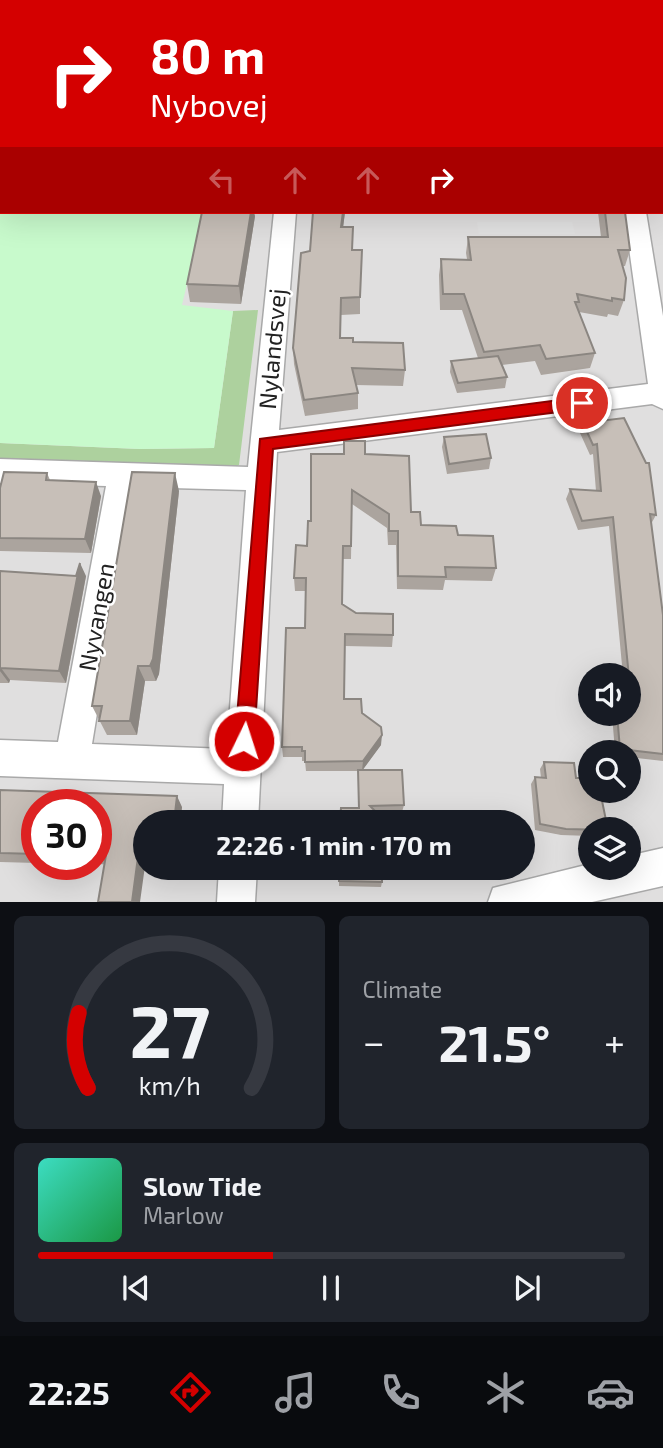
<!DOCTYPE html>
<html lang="en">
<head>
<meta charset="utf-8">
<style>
  :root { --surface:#171b24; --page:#20242c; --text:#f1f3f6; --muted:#9ea1a6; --line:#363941; --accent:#d40000 }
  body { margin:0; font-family:"Exo 2",sans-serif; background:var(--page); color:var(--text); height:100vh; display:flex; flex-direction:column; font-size:26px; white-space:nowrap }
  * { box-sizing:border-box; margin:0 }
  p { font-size:23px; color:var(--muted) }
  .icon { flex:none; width:38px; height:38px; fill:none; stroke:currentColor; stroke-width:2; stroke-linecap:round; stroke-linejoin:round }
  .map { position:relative; height:902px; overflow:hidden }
  .drawer { display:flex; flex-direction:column; gap:14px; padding:14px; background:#0d0f14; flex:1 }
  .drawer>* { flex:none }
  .hud { position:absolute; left:0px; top:0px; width:663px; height:214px; box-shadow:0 7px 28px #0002; background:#d40000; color:#fff; overflow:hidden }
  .controls { position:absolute; left:578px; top:663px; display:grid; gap:14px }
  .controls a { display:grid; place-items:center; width:63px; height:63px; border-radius:50%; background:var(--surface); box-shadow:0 7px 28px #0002; font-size:35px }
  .speed { position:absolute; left:21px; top:789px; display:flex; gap:14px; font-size:35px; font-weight:700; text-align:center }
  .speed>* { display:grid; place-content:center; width:91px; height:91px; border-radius:50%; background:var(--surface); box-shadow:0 7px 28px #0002; line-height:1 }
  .speed .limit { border:10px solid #d22; background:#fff; color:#111 }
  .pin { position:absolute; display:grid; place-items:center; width:60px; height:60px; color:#fff; margin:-30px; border:4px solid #fff; border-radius:50%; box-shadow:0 2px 7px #0007 }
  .me { position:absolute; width:77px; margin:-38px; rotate:4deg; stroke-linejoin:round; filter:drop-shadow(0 0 5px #0008) }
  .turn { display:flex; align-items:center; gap:24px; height:147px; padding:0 35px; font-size:32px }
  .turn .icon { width:91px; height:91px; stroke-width:2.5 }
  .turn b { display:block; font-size:49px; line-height:60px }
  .lanes { display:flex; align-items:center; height:66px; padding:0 35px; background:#0003; justify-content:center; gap:35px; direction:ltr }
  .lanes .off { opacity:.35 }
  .big { font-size:52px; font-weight:700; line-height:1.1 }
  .drawer .tile { flex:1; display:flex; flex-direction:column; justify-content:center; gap:10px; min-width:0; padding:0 24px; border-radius:10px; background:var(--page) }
  .drawer .dial { align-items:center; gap:0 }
  .dial svg { height:182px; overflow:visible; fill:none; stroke:var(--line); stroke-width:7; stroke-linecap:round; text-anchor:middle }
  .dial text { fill:var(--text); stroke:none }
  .song { display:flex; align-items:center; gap:21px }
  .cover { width:84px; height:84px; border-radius:10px; background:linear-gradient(135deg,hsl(170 70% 55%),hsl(140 70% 35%)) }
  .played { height:7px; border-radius:4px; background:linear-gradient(90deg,var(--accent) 40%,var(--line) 40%) }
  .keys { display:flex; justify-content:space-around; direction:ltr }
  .heat { display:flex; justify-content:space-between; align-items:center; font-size:38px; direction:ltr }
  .drawer .tiles { flex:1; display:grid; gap:14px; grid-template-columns:1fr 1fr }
  .tile:last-child { grid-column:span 2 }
  .trip { position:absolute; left:133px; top:810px; width:402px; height:70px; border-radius:35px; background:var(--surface); box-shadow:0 7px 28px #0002; font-weight:700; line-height:70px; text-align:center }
  .dock { display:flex; height:112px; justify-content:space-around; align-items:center; background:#090b0e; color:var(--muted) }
  .dock .icon { width:49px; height:49px }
  .dock .current { color:var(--accent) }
  .dock b { font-size:32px; color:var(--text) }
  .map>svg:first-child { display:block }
</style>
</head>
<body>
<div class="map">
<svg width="663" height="902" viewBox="0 0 663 902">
  <rect width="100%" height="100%" fill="#f2efe9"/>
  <path fill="#e0dfdf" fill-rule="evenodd" d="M0 0H663V902H0ZM2 2H662V212H2ZM590 676H628V714H590ZM590 752H628V791H590ZM37 805H96V864H37ZM145 822H523V868H145ZM590 830H628V868H590Z"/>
  <path fill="#add19e" d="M258 310 239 465 226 472 0 466V443L140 449 214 448 233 311Z"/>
  <path fill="#c8facc" d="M0 167 2 212H204L182 305 233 311 214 448 140 449 0 443Z"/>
  <path fill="#e2e2e2" d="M477 222H572L575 234H479Z"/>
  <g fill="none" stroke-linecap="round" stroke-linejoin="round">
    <g stroke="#a9a9a9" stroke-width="3">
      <path id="minor" d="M76 0H94L75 2Z
        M303 0H321V2H303Z
        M0 44H2L0 56Z
        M274 212H296L279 430 648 384 624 212H646L663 316V409L652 404 277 452 258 822H222L224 784 0 776V740L58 742 106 486 0 483V459L248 467ZM134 487 246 490 227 749 92 744Z
        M663 848V886L592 902H488L493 888 590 864V868H628V856Z
        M219 868H257L255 902H217Z"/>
    </g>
    <use href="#minor" fill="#fff" fill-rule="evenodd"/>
  </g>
  <path fill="#aba49e" d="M0 0H54L52 2H2V21H0Z
    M447 0H663V179H662V2H447Z
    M2 63V124H0V66Z
    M313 212H345L343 227 352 250 360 297V314L341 315V338L353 342 405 370 403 386 356 385 358 393V409L305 416 294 364 293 348 310 251Z
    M598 212H625L630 250 625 266H623L624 300 618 316 608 314 607 317 579 312 595 353 590 368 541 375 535 361 502 365 507 377 505 388 457 393 450 372 451 361 478 358 462 310H440L439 275 441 259H467L466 253 468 237H601Z
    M255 216 241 304 190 302 187 284Z
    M583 423 656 515 651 524 663 615V761L628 757V752H615L612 714H628V676H623L609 526 578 530 566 499 570 489 596 491 593 454 590 455 580 433Z
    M444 437 491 458 489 469 447 474 442 447Z
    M365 454 421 525 458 535 496 568 492 581 445 580 443 590 397 589 396 545H388L387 528 352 504 351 559H343L342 604 393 635 392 647 345 646 344 699 362 713 381 745 362 770 404 805 402 812H376L358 808V771H306L305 761H302V757H283L282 747 305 628 306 591H295L294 578 307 546 311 521Z
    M47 473 50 480 101 496 91 553 0 551V488Z
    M179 491 159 674 156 681H145L137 735H107L92 706Z
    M0 571 86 576 66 683 10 680 9 683H0Z
    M544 762 576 778 590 830V836L561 835 535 830 531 784 535 777 541 778 540 769Z
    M0 790 182 807 180 822H145V866L96 864V805H37V863L0 862Z
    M339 868 382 882 381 887 339 886Z"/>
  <path fill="#8b8681" d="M34 0H54L52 2H32Z
    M251 212H254L255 216 241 304 239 286Z
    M343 212H345L341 244V227Z
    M175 473 179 491 159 674 156 681 150 666Z
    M96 482 101 496 91 553 85 539Z
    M80 563 86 576 66 683 59 671Z
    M138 666 145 681 137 735 130 721Z
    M1 668 10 680 9 683 0 671Z
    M382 735 381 745 362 771 363 761Z
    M177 796 182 807 180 822H174Z
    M138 857 145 866 140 902H132Z"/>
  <path fill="#c7bfb8" stroke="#8b8681" stroke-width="2" d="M0 0H34L32 2H2V10L0 9Z
    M325 0H417V2H324Z
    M447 0H565L563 2H447Z
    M569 0H663V138L662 135V2H569Z
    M2 63V104H0V66Z
    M202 212H251L239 286 187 284Z
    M313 212H343L341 227H353L352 250H362L360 297 341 298 340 338H353V342L403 343 405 370 352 368 358 393 304 400 293 348 301 253 310 251Z
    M605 212H625L630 250H618L626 278 624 300 612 298V301L577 294 579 302H575L595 353 546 359 540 345 484 352 464 294H443L441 259 471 260 468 237H608Z
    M498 356 507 377 458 383 451 361Z
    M624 418 646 463H649L656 515 650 514 663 615V754L620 749 617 714H628V707H632L613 517 582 521 570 489 601 491 597 444 593 445 583 423Z
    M486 434 491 458 449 464 444 437Z
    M344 441H365V454L409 456 411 512H420L421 525 456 526 458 535 493 536 496 568 445 567 446 577 398 576V531H389V514L352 490 351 546H343L342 604 356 613 393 614V635L345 634 344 699H361L362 713 381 727 382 735 363 761 305 762V751H302V747H282L286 628H305L306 578H294L296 545 307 546 308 521H311V454H344Z
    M4 472 47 473 46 480 96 482 85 539 0 538V488Z
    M132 472 175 473 153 659 150 666H138L130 721H99L102 706H92Z
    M80 563 59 671 1 668 0 671V571L76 576Z
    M544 762 574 763 576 778H590V791H600L608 830 566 829 540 824 535 777 546 778Z
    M358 770H402L404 805 370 806 386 822H340L341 808H359Z
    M0 790 177 796 174 822H145V857H138L132 902H98L106 855H96V805H37V854L0 853Z
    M339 868H382V882L339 881Z"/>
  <path fill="#d40000" stroke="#8a0000" stroke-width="2" d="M582 397 589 403 582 409 273 449 254 741 251 748 244 751 237 748 235 741 260 439Z"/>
  <g text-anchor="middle" stroke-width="5" stroke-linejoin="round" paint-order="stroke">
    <g font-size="24" fill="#222" stroke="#fff">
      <text transform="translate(273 349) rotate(-85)" y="8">Nylandsvej</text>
      <text transform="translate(97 617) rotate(-80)" y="8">Nyvangen</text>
    </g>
  </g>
</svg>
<div class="controls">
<a><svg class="icon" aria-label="sound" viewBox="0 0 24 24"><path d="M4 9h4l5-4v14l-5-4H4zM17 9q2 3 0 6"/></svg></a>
<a><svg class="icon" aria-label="search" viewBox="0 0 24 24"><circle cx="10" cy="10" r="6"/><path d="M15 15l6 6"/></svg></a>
<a><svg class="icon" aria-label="layers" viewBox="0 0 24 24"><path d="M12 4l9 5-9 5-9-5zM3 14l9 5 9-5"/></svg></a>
</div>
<div class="speed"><div class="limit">30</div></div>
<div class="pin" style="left:582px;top:403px;background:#d93025"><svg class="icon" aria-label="arrive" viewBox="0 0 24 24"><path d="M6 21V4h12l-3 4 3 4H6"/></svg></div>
<svg class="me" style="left:244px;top:741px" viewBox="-20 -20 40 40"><circle r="17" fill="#d40000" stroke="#fff" stroke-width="3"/><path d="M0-11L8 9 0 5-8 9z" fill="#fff"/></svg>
<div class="trip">22:26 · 1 min · 170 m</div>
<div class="hud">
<div class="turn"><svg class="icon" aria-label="right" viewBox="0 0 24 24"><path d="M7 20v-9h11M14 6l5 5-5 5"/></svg><div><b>80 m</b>Nybovej</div></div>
<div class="lanes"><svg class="icon off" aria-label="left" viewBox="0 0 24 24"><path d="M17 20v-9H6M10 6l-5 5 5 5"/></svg><svg class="icon off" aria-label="ahead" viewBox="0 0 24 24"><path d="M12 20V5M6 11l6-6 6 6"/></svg><svg class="icon off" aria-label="ahead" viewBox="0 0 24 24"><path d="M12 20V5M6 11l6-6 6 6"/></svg><svg class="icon" aria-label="right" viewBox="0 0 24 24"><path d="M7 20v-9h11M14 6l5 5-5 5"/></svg></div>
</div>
</div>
<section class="drawer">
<div class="tiles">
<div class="tile dial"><svg viewBox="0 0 100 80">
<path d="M14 69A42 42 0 1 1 86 69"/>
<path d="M14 69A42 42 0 0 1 10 36" stroke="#d40000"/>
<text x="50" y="56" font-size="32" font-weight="700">27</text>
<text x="50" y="72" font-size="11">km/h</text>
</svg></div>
<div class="tile"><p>Climate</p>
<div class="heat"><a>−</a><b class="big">21.5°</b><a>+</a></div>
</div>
<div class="tile">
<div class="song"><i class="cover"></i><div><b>Slow Tide</b><p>Marlow</p></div></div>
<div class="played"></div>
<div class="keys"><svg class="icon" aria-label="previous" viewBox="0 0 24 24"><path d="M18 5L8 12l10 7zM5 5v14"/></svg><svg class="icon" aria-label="pause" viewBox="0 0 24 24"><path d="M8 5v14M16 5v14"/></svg><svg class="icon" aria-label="next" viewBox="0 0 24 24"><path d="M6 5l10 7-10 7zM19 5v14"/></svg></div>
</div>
</div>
</section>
<nav class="dock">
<b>22:25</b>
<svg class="icon current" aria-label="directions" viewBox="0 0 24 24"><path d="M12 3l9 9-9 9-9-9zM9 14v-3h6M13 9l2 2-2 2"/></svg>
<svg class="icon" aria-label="music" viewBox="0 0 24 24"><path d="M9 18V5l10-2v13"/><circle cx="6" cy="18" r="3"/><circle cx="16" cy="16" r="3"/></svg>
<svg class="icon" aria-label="phone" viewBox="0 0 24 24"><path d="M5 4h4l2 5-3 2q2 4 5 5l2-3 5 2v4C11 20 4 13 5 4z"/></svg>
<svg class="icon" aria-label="climate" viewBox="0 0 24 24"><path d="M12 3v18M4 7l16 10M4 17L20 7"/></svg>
<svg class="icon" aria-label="car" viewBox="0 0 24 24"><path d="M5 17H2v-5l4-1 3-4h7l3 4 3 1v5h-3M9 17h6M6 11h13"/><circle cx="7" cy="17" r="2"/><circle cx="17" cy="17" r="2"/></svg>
</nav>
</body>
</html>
